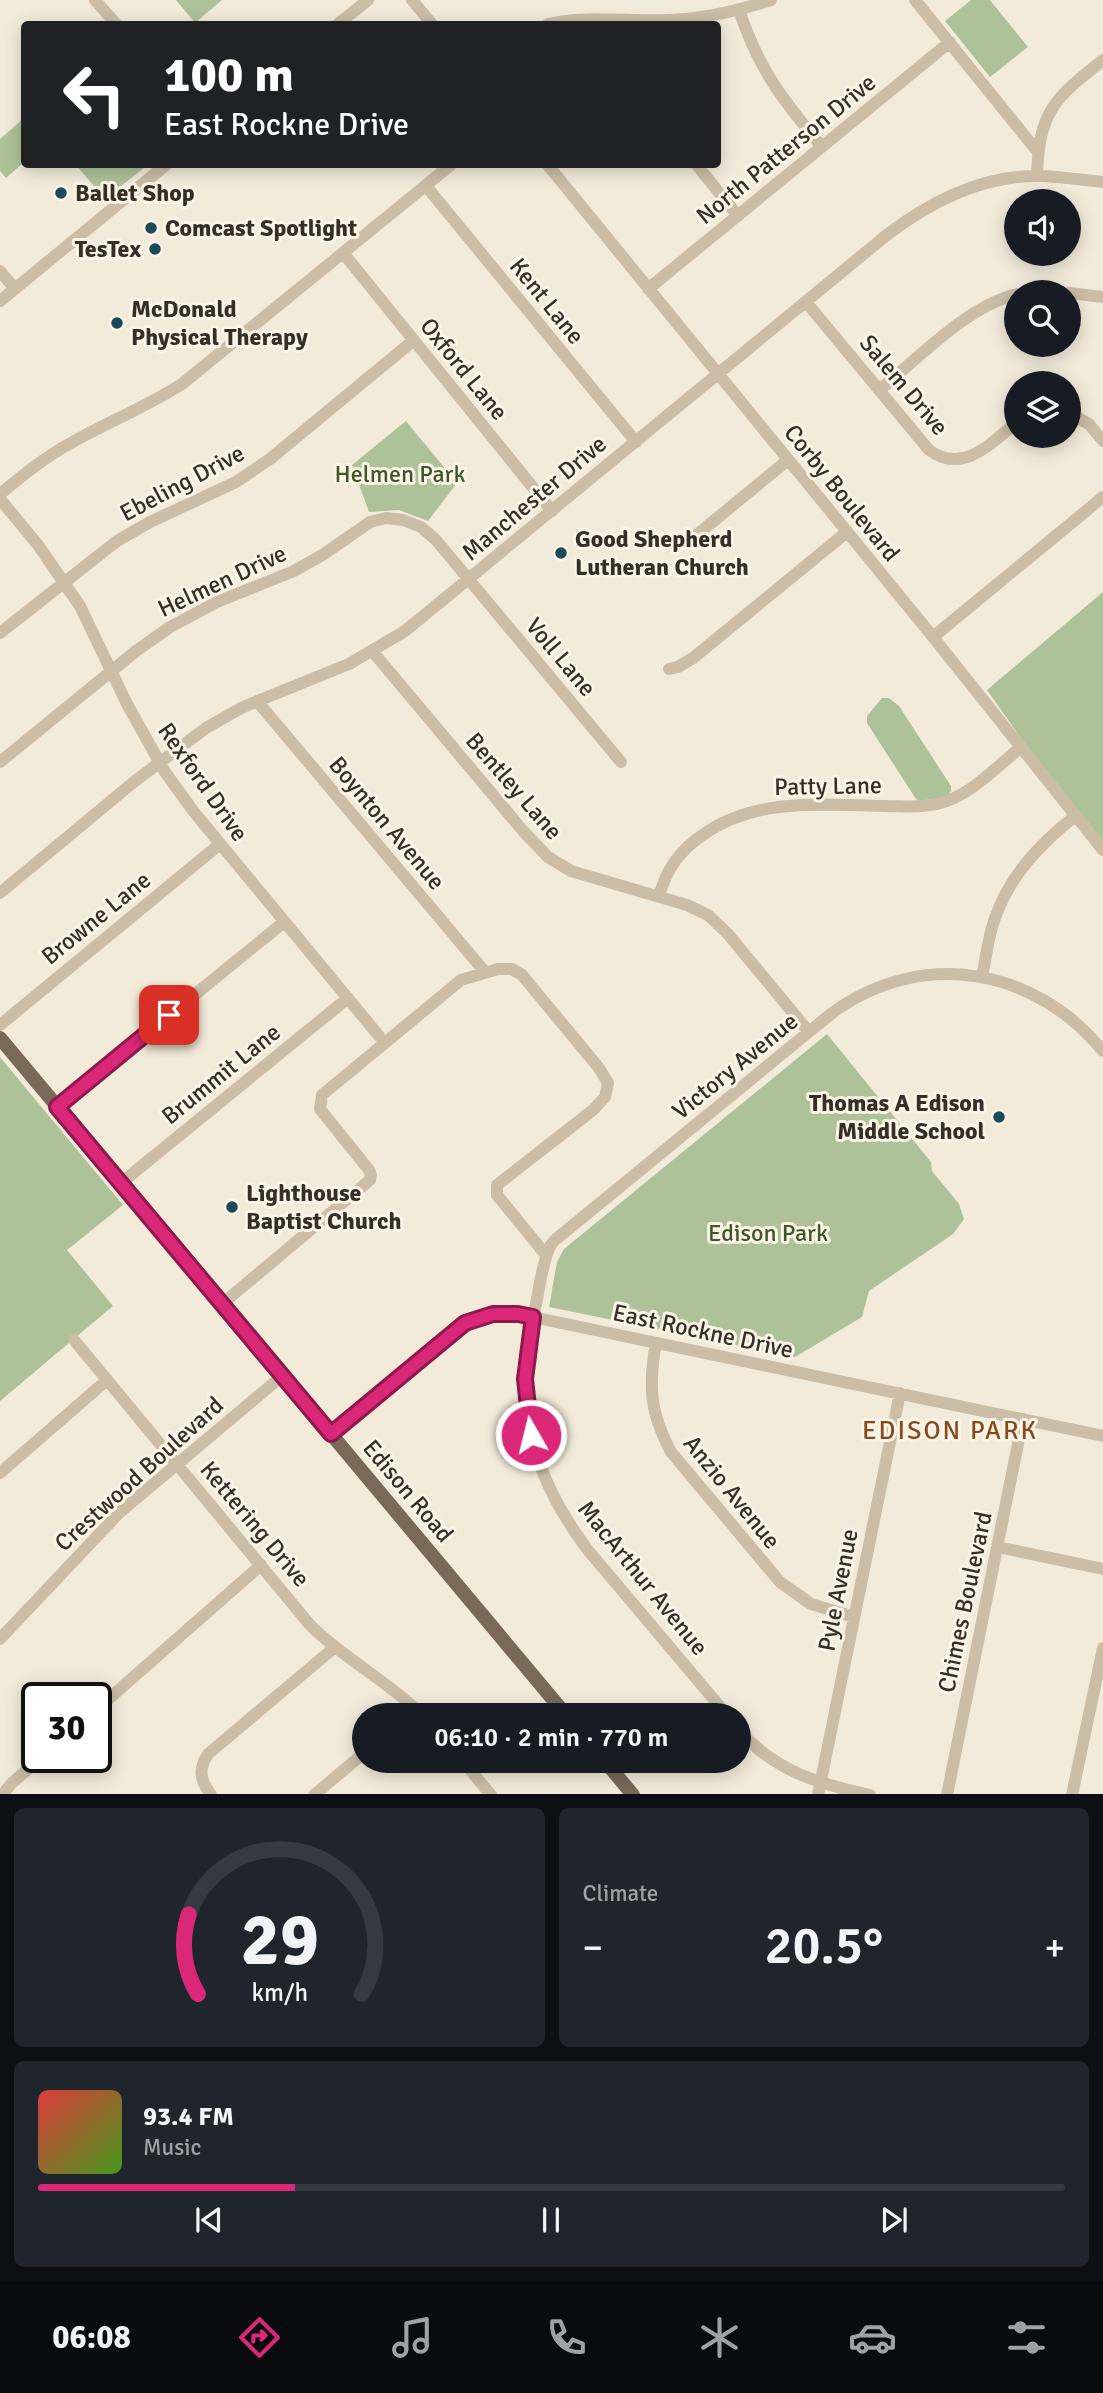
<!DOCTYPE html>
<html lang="en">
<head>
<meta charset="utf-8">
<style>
  :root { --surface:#171b24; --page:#20242c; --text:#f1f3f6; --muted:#9ea1a6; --line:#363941; --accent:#db2777 }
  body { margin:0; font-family:Signika,sans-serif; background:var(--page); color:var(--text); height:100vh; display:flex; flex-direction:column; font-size:26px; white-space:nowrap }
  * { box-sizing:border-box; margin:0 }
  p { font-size:23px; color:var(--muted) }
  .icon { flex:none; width:38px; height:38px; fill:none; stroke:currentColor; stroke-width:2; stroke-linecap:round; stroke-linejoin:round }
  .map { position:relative; height:1794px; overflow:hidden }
  .side { display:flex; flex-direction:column; gap:14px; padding:14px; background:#0d0f14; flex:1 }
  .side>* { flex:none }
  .guide { position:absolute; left:21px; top:21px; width:700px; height:147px; border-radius:7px; box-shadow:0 4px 18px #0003; background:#202124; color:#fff; overflow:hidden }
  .tools { position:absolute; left:1004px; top:189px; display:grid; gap:14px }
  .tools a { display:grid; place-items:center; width:77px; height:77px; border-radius:50%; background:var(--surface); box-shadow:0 4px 18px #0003; font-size:35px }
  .speed { position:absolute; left:21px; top:1682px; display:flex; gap:14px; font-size:35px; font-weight:700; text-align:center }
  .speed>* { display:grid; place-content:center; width:91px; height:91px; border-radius:50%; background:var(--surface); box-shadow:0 4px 18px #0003; line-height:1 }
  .speed .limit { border:4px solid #111; border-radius:10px; background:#fff; color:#111 }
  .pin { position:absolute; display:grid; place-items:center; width:60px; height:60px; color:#fff; margin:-30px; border-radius:14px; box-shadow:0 4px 10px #0006 }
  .me { position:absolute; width:77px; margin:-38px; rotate:352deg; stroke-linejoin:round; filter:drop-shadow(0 0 5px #0008) }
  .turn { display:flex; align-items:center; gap:24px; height:147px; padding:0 28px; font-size:32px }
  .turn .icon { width:91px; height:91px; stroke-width:2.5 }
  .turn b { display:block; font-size:49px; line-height:60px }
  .big { font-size:52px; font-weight:600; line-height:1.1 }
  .side .widget { flex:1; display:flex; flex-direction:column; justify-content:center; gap:10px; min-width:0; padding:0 24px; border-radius:10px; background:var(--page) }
  .side .dial { align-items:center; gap:0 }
  .dial svg { height:182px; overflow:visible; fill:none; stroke:var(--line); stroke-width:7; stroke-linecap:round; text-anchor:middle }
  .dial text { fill:var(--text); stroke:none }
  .song { display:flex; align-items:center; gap:21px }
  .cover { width:84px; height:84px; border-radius:10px; background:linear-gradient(135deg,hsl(0 70% 55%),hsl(100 70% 35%)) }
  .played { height:7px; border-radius:4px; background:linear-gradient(90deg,var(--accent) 25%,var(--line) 25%) }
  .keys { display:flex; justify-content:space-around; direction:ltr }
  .heat { display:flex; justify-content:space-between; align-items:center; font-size:38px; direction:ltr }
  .side .tiles { flex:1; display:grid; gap:14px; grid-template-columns:1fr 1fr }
  .widget:last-child { grid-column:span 2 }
  .trip { position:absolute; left:352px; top:1703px; width:399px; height:70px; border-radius:35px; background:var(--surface); box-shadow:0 4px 18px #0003; font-weight:600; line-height:70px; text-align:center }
  .tabs { display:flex; height:112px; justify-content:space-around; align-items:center; background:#090b0e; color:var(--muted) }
  .tabs .icon { width:49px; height:49px }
  .tabs .active { color:var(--accent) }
  .tabs b { font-size:32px; color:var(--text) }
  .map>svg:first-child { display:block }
</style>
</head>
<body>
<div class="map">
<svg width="1103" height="1795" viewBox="0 0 1103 1795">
  <rect width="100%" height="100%" fill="#f3ebda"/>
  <path fill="#aec29a" d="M176 0H222L195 23Z
    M971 0H990L1028 47 990 77 945 21Z
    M24 118V162L6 178 0 171V139Z
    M143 164 145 167 105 199 76 165Z
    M406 421 457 483 428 521 399 510 369 512 352 465Z
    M1103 592V841L1025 744 987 690Z
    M882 698H889L899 706 951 786V791L947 797 919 801 916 799 867 723V716Z
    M827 1034 931 1162 932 1171 959 1204 964 1219 953 1234 869 1291 862 1317 795 1357 549 1307 557 1262 564 1249Z
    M0 1057 123 1205 67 1250 113 1306 0 1401Z"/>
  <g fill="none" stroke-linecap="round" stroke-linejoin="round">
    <path stroke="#cbbda6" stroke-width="12" d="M95 0 116 24
      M412 0 432 24
      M915 0 1037 151
      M739 10C759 70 782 99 822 147
      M338 24 368 0
      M548 24C587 15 629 22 669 20 704 19 737 11 771 0
      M547 164 933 637 1103 850
      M696 164 738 216
      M1037 176C1039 111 1054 99 1103 60
      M426 186 636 442
      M344 254 552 511
      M0 271 15 289
      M648 289 950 42
      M1026 292H1056
      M1069 293 1103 297
      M0 301 167 164
      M806 302 929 450C963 475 991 443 1017 422
      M879 390C919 358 967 306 1017 294
      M1069 413 1089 424 1103 441
      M0 494C23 475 45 457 71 443 108 422 146 407 182 384L452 164
      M0 499 38 545 80 606 127 704 165 772 194 812 379 1036
      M688 542 788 460
      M0 633 117 541 150 522 236 482 270 459 414 340
      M933 637 1103 497
      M373 652 524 832 548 857 571 871 687 905 708 915 728 934 809 1032
      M669 669 678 667 693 658 847 532
      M257 701 485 972
      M0 762 136 651 170 627 217 602 294 571 324 554 370 522 386 518 403 520 421 527 436 540 621 762
      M0 893 135 781 206 728 243 707 349 664 405 631 888 234C933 200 986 174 1043 176 1063 177 1083 180 1103 182
      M659 897C666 869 680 850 704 834 757 797 823 805 884 806 901 806 920 808 937 804 969 797 995 768 1020 748
      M982 977C986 957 988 937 995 918 1010 875 1040 844 1075 816
      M0 1025 220 844
      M57 1107 284 922
      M121 1183 348 998
      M222 1304 370 1180 371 1175 369 1170 320 1109 322 1095 461 980 498 969H512L522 975 599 1068 608 1083 605 1097 593 1110 497 1185V1195L546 1255
      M74 1340 310 1625C344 1659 388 1681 422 1715
      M656 1343C648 1386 650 1413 671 1452L780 1582 811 1604 854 1617
      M331 1434 465 1323 493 1314H518L1103 1436
      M0 1473 107 1380
      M998 1547 1103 1569
      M0 1639 119 1513 282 1376
      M96 1710 261 1565
      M727 1715 587 1549C527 1468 515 1403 536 1304 540 1285 542 1264 550 1246L555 1240 832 1013C921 948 1034 967 1103 1051
      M738 1729C774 1771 819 1784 870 1795
      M462 1760 491 1795
      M2 1795 12 1783 42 1757
      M211 1795C200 1780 198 1769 208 1754L335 1647
      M314 1795 364 1753
      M818 1795 900 1393
      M947 1795 1023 1419
      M1072 1795 1103 1648"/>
    <path stroke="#796958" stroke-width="14" d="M0 1038 566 1715
      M604 1760 633 1795"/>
  </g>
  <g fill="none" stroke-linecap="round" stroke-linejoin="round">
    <g stroke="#8e194d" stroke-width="18">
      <path id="route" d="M169 1015 57 1107 331 1434 465 1323 493 1314H518L533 1317 525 1379 531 1435"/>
    </g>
    <use href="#route" stroke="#db2777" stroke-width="12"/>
  </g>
  <g fill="#1b4b5a" stroke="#faf4e7" stroke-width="2.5">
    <circle cx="61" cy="193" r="7"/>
    <circle cx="151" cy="228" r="7"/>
    <circle cx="155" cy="249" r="7"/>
    <circle cx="117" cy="323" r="7"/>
    <circle cx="561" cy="553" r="7"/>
    <circle cx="999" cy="1117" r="7"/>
    <circle cx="232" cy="1207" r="7"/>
  </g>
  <g text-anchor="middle" stroke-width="6" stroke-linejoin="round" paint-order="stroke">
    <g font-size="24" fill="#372f27" stroke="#faf4e7">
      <text transform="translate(786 149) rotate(-39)" y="8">North Patterson Drive</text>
      <text transform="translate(547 301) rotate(51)" y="8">Kent Lane</text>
      <text transform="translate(464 369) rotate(51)" y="8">Oxford Lane</text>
      <text transform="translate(904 385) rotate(50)" y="8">Salem Drive</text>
      <text transform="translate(182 483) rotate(-28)" y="8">Ebeling Drive</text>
      <text transform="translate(842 493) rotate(51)" y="8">Corby Boulevard</text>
      <text transform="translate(534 498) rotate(-40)" y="8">Manchester Drive</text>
      <text transform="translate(222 581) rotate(-25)" y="8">Helmen Drive</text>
      <text transform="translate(561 657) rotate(50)" y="8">Voll Lane</text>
      <text transform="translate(203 782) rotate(55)" y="8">Rexford Drive</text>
      <text transform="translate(514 786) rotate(49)" y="8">Bentley Lane</text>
      <text transform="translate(828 786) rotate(-1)" y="8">Patty Lane</text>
      <text transform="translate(387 823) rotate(50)" y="8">Boynton Avenue</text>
      <text transform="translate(96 918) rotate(-39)" y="8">Browne Lane</text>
      <text transform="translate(735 1066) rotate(-39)" y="8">Victory Avenue</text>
      <text transform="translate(221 1074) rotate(-39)" y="8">Brummit Lane</text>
      <text transform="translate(703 1331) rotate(12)" y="8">East Rockne Drive</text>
      <text transform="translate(139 1474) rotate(-42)" y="8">Crestwood Boulevard</text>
      <text transform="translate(408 1491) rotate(50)" y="8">Edison Road</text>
      <text transform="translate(732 1492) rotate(51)" y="8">Anzio Avenue</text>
      <text transform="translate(255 1524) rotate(50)" y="8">Kettering Drive</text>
      <text transform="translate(643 1578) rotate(51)" y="8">MacArthur Avenue</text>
      <text transform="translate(838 1590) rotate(-79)" y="8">Pyle Avenue</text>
      <text transform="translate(965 1602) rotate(-78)" y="8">Chimes Boulevard</text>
    </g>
    <g font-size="24" font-weight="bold" fill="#372f27" stroke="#faf4e7" text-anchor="start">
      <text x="75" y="201">Ballet Shop</text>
      <text x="165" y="236">Comcast Spotlight</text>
      <text x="141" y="257" text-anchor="end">TesTex</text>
      <text x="131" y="317">McDonald<tspan x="131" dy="28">Physical Therapy</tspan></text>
      <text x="575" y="547">Good Shepherd<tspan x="575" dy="28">Lutheran Church</tspan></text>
      <text x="985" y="1111" text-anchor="end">Thomas A Edison<tspan x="985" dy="28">Middle School</tspan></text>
      <text x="246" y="1201">Lighthouse<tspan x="246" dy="28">Baptist Church</tspan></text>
    </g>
    <g font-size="24" fill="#3e562a" stroke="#faf4e7">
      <text x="400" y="482">Helmen Park</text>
      <text x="768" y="1241">Edison Park</text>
    </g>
    <g font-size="26" letter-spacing="2" fill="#89491d" stroke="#faf4e7">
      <text x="950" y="1439">EDISON PARK</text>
    </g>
  </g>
</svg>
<div class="tools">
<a><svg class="icon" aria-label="sound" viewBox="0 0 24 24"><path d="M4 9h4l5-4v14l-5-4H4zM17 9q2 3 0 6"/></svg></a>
<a><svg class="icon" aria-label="search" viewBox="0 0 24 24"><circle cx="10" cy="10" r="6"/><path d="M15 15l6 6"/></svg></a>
<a><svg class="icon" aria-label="layers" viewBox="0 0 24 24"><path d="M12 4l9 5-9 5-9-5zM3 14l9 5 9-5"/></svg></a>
</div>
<div class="speed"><div class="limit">30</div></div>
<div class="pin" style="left:169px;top:1015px;background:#d93025"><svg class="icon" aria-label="arrive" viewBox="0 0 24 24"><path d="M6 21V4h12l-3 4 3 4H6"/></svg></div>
<svg class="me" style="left:531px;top:1435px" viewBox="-20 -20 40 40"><circle r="17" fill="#db2777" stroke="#fff" stroke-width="3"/><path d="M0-11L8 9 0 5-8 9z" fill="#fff"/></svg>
<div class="trip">06:10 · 2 min · 770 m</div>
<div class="guide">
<div class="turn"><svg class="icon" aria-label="left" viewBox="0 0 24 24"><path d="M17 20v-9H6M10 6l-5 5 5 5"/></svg><div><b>100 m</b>East Rockne Drive</div></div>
</div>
</div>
<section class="side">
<div class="tiles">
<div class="widget dial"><svg viewBox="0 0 100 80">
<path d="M14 69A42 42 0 1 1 86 69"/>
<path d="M14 69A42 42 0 0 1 10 34" stroke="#db2777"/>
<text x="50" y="56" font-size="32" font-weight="700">29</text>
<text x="50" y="72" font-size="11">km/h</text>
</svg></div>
<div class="widget"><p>Climate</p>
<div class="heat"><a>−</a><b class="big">20.5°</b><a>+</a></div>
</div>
<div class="widget">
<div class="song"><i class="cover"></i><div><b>93.4 FM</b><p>Music</p></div></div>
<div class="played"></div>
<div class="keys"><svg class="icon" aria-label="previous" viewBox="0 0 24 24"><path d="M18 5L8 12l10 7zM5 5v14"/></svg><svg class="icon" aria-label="pause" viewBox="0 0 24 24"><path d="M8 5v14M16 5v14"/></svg><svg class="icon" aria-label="next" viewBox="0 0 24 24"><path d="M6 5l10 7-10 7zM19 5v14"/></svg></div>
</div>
</div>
</section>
<nav class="tabs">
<b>06:08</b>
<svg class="icon active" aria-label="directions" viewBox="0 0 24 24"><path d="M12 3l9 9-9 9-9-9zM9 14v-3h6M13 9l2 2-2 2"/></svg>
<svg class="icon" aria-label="music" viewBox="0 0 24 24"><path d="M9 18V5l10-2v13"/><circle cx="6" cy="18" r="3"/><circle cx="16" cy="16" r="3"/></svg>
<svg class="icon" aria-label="phone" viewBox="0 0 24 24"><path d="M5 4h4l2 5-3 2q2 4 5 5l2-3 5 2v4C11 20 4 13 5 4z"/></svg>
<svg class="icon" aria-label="climate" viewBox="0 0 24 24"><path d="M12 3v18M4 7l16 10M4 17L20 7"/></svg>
<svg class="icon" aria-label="car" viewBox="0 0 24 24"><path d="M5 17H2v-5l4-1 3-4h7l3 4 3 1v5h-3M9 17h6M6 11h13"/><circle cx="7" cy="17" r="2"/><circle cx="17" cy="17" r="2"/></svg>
<svg class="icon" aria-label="filters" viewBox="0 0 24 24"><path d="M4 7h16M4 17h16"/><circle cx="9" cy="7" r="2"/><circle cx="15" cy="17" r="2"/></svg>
</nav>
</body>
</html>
